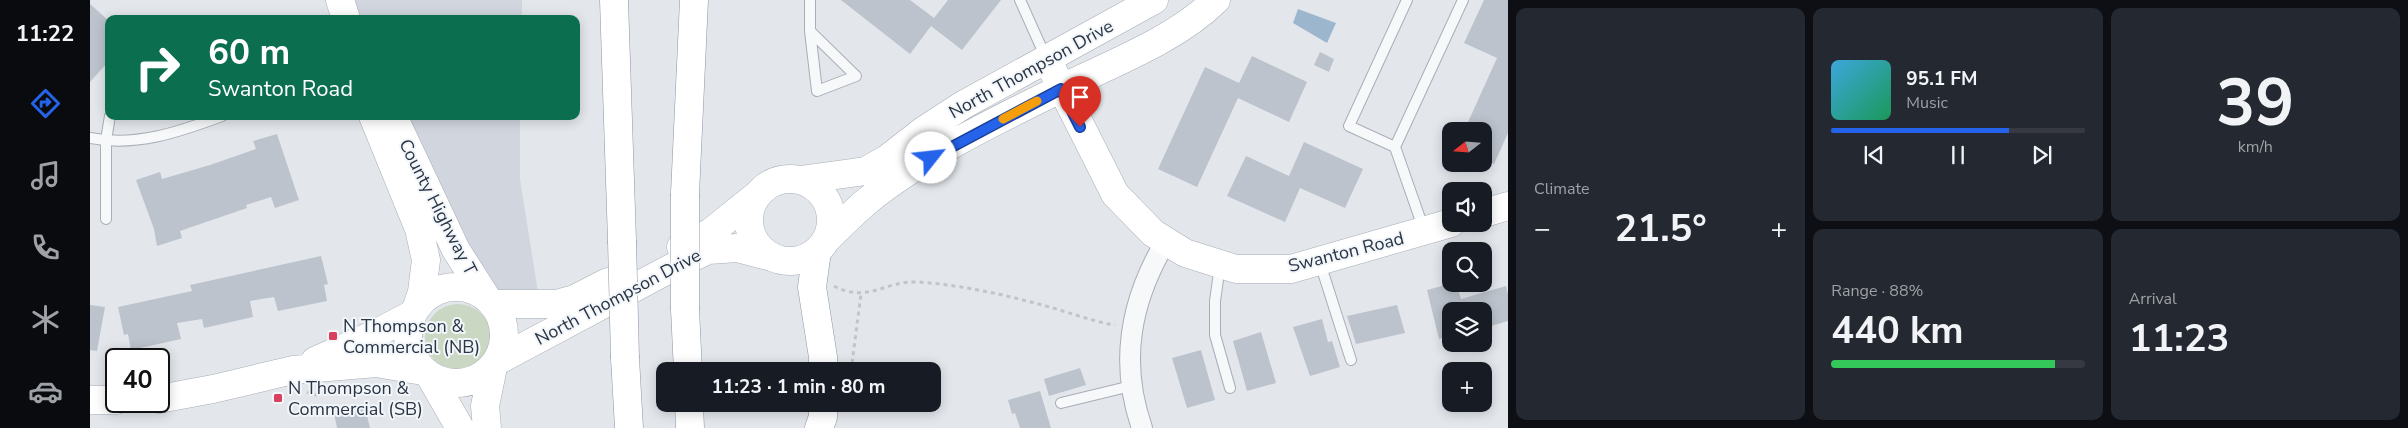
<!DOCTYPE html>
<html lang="en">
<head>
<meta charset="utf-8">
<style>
  :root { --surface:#171b24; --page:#242831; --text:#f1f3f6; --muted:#9ea1a6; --line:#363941; --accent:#2563eb }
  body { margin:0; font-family:"Nunito Sans",sans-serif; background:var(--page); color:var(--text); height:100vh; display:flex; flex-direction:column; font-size:19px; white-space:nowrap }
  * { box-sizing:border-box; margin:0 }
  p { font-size:16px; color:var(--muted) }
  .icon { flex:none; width:28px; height:28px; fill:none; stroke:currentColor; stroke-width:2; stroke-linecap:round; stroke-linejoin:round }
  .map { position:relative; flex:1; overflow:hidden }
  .side { display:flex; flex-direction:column; gap:8px; padding:8px; background:#0d0f14; width:900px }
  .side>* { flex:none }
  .top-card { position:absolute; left:15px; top:15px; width:475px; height:105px; border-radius:10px; box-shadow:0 2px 12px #0003; background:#0b6e4f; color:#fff; overflow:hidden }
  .needle { width:32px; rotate:253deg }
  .fabs { position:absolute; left:1352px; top:122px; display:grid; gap:10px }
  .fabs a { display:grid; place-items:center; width:50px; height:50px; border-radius:10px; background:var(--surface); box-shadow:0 2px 12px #0003; font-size:25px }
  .speed { position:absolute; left:15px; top:348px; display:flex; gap:10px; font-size:25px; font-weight:700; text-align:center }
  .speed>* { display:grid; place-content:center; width:65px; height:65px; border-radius:50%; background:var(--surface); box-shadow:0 2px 12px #0003; line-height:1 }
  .speed .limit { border:2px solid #111; border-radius:8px; background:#fff; color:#111 }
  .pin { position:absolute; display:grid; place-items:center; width:42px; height:42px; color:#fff; margin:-51px -21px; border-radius:50% 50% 50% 0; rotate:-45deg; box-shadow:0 0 5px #0007 }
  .pin .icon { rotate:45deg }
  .me { position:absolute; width:55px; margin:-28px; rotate:61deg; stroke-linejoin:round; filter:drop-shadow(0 0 4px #0008) }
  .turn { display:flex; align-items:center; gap:18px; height:105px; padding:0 20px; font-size:22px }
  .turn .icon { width:65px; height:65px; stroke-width:2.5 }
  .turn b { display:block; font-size:35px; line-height:42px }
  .big { font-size:38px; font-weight:700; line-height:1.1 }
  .side .widget { flex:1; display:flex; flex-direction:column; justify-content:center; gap:8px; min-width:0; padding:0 18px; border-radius:10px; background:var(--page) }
  .side .dial { align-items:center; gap:0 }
  .dial b { font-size:65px; line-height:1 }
  .song { display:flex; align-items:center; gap:15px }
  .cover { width:60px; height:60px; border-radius:8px; background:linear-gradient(135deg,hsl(200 70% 55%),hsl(150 70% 35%)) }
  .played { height:5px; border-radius:2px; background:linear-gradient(90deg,var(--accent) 70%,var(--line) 70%) }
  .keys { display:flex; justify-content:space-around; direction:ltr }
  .heat { display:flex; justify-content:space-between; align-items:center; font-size:28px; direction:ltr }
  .charge { height:8px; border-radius:4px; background:linear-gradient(90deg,#34c759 88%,var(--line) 0) }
  .side .tiles { flex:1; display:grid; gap:8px; grid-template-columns:repeat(3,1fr) }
  .widget:first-child { grid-row:span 2 }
  .trip { position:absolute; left:566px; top:362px; width:285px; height:50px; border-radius:10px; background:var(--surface); box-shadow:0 2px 12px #0003; font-weight:700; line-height:50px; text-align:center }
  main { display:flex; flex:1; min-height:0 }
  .dock { display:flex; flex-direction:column; width:90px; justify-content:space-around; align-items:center; background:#090b0e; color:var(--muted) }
  .dock .icon { width:35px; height:35px }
  .dock .selected { color:var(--accent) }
  .dock b { font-size:22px; color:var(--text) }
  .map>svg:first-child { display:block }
</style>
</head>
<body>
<main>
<nav class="dock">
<b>11:22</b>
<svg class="icon selected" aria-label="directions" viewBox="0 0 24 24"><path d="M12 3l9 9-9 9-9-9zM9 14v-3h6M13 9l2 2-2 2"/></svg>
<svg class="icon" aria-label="music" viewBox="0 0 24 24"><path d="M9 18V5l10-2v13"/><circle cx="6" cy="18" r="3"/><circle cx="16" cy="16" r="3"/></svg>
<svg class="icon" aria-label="phone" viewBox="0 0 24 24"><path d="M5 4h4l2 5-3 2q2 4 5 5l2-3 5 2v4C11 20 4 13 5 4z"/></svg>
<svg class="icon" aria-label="climate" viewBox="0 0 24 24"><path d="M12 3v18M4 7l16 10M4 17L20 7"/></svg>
<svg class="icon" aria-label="car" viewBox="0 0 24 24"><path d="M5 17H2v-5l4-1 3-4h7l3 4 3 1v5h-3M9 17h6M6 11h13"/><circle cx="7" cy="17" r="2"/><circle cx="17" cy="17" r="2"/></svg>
</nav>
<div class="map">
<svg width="1418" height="428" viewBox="0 0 1418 428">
  <rect width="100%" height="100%" fill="#e3e7ec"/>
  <path fill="#d1d6de" d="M250 0H432V19H256Z
    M303 116H430V179L450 305 403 304Z"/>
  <path fill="#c9d7c3" d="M335 337a33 33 0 1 1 66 0a33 33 0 1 1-66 0Z"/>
  <path fill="#9cb6ce" d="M1208 9 1246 23 1237 43 1203 23Z"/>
  <path fill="#bcc3cc" d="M751 0H820L844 18 858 0H911L872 50 841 26 820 54Z
    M1394 0H1418V133L1404 164 1394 159V131H1374L1407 58 1374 43Z
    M0 4 19 21V61L0 82Z
    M1230 52 1244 59 1239 72 1224 65Z
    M1162 56 1217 82 1199 122 1148 98 1107 187 1068 169 1115 67 1149 83Z
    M187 134 209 200 185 208 181 197 156 205 157 208 90 231 92 238 67 246 64 229 46 180 70 172 72 179 120 165 166 149 163 141Z
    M1214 142 1273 169 1255 208 1210 188 1195 222 1137 196 1156 156 1199 176Z
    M231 256 238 284 234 285 237 301 188 311 184 297 160 301 163 317 114 328 112 319 87 323 91 339 41 350 38 334 34 335 28 307 102 291 100 285Z
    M1359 284H1366L1371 299 1416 286 1418 294V321L1394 328V311H1361V335L1349 339 1337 290Z
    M0 305 15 307 7 351 0 350Z
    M1307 305 1315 333 1266 344 1257 316Z
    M1232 319 1238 342 1242 341 1250 367 1220 376 1203 327Z
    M1171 332 1186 383 1157 391 1143 341Z
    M1111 350 1125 400 1097 408 1082 358Z
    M990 368 996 385 959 396 954 379Z
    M950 391 961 428H930L925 413 922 414 918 400Z
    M275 407 280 428H247L244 413Z"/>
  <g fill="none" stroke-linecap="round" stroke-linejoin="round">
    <g stroke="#a7aeb7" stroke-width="12">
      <path id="lane" d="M930 0 956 58
        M1317 0 1259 126 1305 147 1334 230
        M720 31 766 76 727 91 720 31V0
        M0 138C46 147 89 132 132 116
        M1305 147 1373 0
        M16 219V140L20 116
        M1230 263 1261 360
        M1130 265 1125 301V335L1140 388
        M971 403 1041 386"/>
    </g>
    <g stroke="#a7aeb7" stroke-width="22">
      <path id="street" d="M1052 428C1029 362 1040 301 1076 241"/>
    </g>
    <g stroke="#a7aeb7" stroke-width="29">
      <path id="secondary" d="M250 0 256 19
        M957 59 1025 194 1063 233 1095 253 1146 269H1201L1361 223
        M283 116 329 229 336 260 332 292 327 307
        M303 116 366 250 396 297
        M659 220a41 41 0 1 1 82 0a41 41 0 1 1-82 0Z
        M710 180 776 171 797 159 833 131 873 105 1064 0
        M1394 213 1418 206
        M735 241C748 228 762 214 776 202 834 155 905 121 972 88 1023 63 1085 40 1126 0
        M591 247 621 232 666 196
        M318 335a48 48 0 1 1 96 0a48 48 0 1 1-96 0Z
        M403 304H466L485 299 518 282
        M225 361 287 333 323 314
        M407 361 587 265 618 250 647 248 682 257
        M340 376 370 428
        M69 399 123 389 203 370 286 363 333 371
        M0 400H26
        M397 428 395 406 403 367"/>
    </g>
    <g stroke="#8995a4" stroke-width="29">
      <path id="highway" d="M524 0 532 241
        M595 194 604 0
        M727 251 722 287 733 357V371
        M595 309 598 371
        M535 358 539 428
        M599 404 600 428
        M729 428 733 417V404"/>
    </g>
    <path stroke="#c1c5cb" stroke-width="3" stroke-dasharray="4 4" stroke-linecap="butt" d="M744 286C779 304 795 280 828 282 870 285 912 294 952 305 976 311 1000 321 1025 325
      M761 371 771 294
      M217 392 225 395 247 390"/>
    <use href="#lane" stroke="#f6f8fa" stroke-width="10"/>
    <use href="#street" stroke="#f6f8fa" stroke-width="20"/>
    <use href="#secondary" stroke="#fff" stroke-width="28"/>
    <use href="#highway" stroke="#fff" stroke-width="28"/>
    <g stroke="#8995a4" stroke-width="29" stroke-linecap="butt">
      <path id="highway-bridge" d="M532 241 535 358
        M595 309V194"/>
    </g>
    <use href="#highway-bridge" stroke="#fff" stroke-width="28"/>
  </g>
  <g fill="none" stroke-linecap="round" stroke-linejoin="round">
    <g stroke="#184099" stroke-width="12">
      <path id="route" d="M841 158 971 89 990 127"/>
    </g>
    <use href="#route" stroke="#2563eb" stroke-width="9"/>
    <path stroke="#f59e0b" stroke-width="9" d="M913 119 947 101"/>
  </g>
  <g fill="#d9405e" stroke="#f3f6f9" stroke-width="2">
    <rect x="238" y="331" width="10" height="10" rx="2.5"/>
    <rect x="183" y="393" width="10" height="10" rx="2.5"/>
  </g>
  <g text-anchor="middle" stroke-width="4" stroke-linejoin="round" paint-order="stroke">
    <g font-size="18" fill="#293546" stroke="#f3f6f9">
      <text transform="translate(941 69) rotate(-29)" y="6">North Thompson Drive</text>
      <text transform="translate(348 207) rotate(63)" y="6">County Highway T</text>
      <text transform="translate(1256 252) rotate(-14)" y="6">Swanton Road</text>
      <text transform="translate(528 297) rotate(-28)" y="6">North Thompson Drive</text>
    </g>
    <g font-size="18" fill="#293546" stroke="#f3f6f9" text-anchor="start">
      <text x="253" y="332">N Thompson &amp;<tspan x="253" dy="21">Commercial (NB)</tspan></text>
      <text x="198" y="394">N Thompson &amp;<tspan x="198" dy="21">Commercial (SB)</tspan></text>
    </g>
  </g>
</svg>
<div class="fabs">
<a><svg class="needle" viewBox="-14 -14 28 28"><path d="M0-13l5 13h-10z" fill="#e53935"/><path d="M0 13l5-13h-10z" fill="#9ea1a6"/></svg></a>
<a><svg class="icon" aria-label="sound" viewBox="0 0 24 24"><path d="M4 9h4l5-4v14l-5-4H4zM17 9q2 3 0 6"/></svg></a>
<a><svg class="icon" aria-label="search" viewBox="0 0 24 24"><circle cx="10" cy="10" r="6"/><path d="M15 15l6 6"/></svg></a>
<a><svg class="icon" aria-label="layers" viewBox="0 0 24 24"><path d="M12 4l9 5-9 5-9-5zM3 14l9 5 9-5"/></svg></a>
<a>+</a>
</div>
<div class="speed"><div class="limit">40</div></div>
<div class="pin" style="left:990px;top:127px;background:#d93025"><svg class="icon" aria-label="arrive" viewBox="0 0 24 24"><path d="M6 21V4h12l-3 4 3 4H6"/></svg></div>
<svg class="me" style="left:841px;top:158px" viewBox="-20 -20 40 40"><circle r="19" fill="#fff"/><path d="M0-13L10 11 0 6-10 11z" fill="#2563eb"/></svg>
<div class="trip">11:23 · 1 min · 80 m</div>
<div class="top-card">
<div class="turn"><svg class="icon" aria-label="right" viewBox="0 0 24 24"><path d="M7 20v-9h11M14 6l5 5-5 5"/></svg><div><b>60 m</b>Swanton Road</div></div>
</div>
</div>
<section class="side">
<div class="tiles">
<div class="widget"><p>Climate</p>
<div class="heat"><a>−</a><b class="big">21.5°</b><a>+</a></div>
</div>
<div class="widget">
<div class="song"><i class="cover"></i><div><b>95.1 FM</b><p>Music</p></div></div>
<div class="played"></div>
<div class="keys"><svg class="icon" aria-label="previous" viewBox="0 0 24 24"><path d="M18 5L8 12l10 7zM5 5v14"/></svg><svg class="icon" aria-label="pause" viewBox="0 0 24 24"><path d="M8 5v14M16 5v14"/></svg><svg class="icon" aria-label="next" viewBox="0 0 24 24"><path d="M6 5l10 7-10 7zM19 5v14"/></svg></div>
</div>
<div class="widget dial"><b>39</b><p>km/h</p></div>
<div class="widget"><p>Range · 88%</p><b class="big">440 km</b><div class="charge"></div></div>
<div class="widget"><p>Arrival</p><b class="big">11:23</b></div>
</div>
</section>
</main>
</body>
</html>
